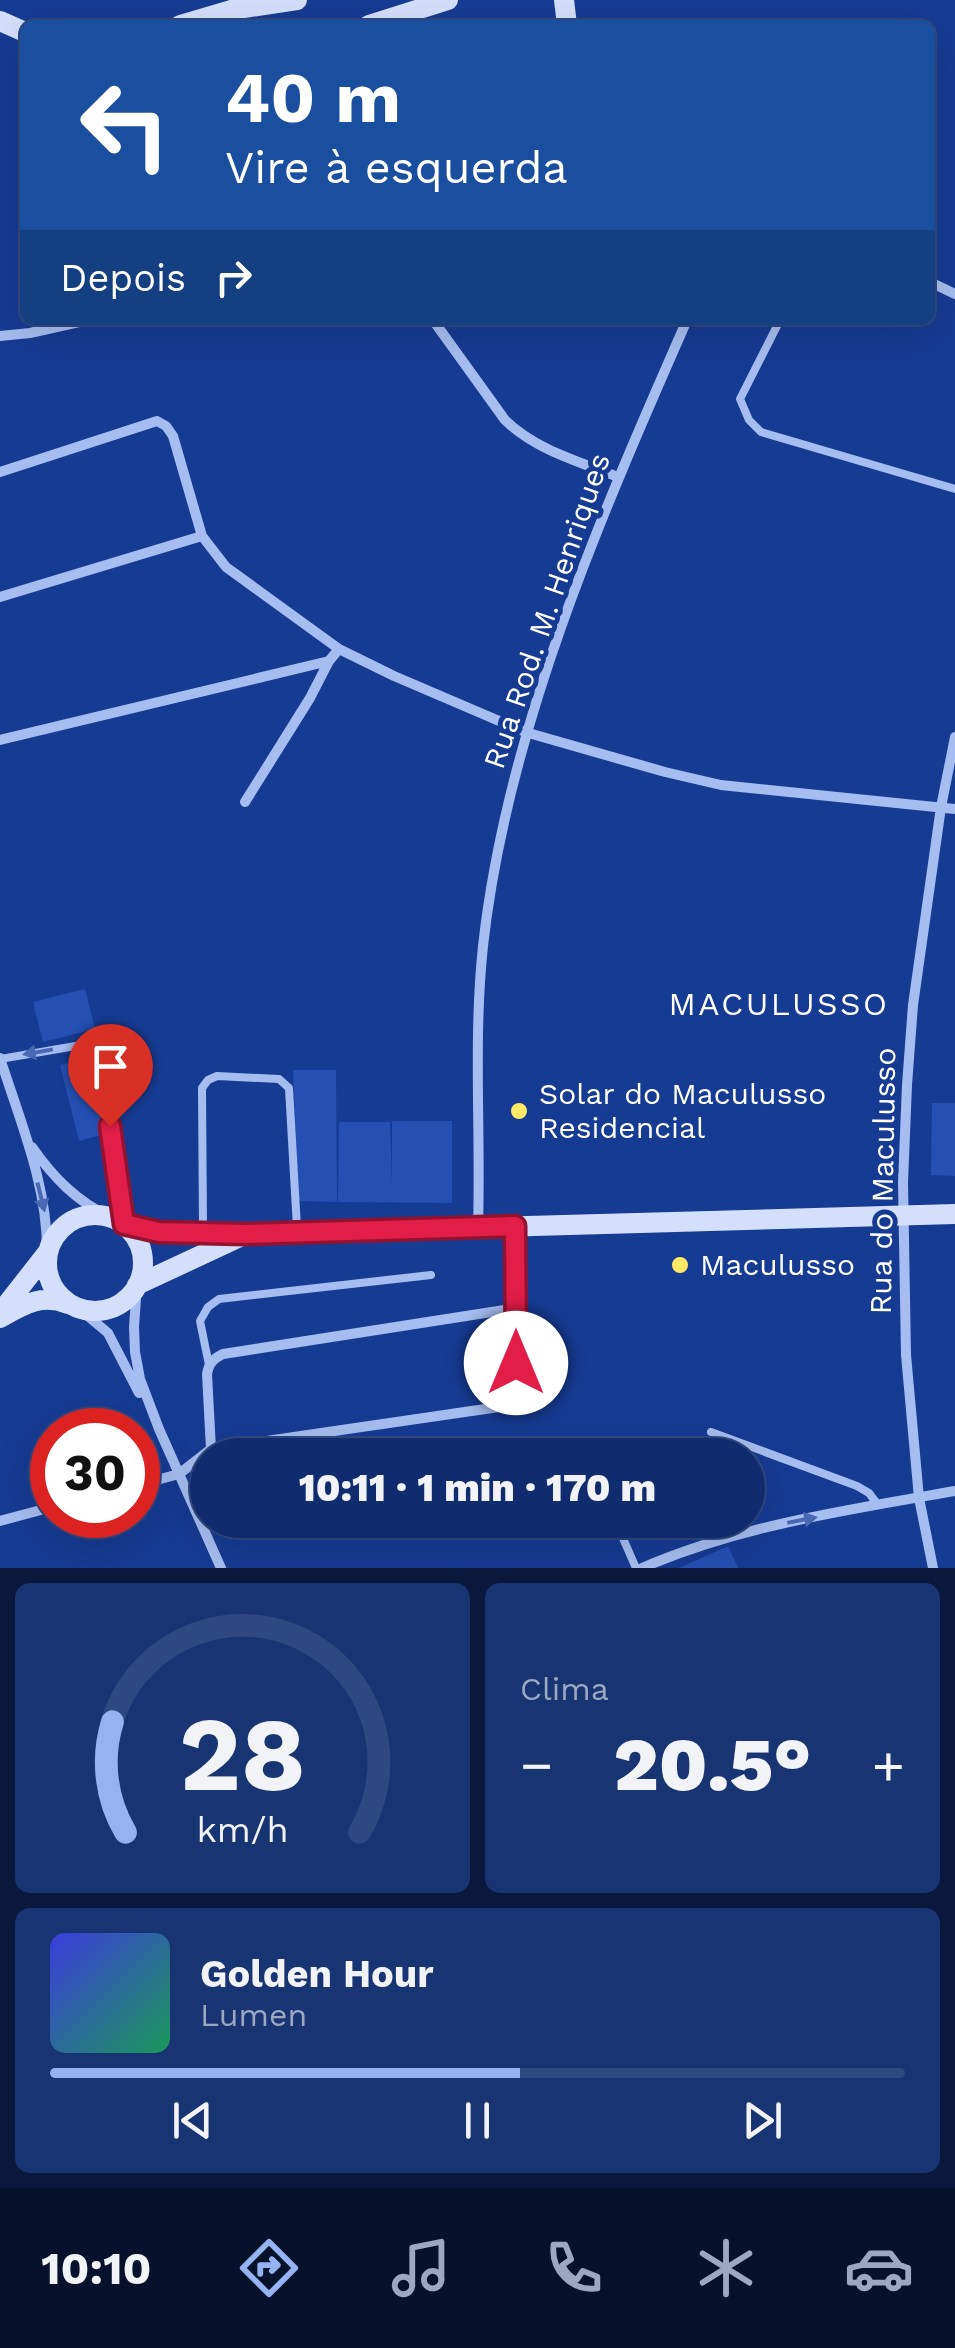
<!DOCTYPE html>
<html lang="pt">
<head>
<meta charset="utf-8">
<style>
  :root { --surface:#102c6e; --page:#193473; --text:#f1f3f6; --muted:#9ca7c2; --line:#304881; --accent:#95b2f1 }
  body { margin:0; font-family:"Work Sans",sans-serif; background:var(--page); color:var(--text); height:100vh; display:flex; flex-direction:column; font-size:38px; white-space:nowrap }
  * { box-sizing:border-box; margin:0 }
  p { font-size:32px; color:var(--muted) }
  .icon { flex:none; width:55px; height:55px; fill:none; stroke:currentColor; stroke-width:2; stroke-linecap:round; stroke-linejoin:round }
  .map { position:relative; height:1568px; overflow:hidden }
  .drawer { display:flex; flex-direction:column; gap:15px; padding:15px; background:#09183c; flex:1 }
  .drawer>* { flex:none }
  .top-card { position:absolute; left:20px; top:20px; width:915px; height:305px; border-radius:15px; box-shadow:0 10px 40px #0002,0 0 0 2px var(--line); background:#1a4fa0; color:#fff; overflow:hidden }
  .speed { position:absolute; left:30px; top:1408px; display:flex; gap:20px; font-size:50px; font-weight:700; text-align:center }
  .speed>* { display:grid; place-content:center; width:130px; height:130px; border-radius:50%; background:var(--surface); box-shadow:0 10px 40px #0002,0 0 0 2px var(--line); line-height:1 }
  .speed .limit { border:15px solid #d22; background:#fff; color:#111 }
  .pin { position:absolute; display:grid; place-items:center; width:85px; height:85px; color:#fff; margin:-102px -42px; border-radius:50% 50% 50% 0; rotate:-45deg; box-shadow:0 0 10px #0007 }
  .pin .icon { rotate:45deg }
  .me { position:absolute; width:110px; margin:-55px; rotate:0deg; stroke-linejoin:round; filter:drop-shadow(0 0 8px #0008) }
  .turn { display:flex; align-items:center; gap:35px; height:210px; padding:0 40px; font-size:45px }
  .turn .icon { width:130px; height:130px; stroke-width:2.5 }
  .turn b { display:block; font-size:70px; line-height:85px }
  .then { display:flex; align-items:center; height:95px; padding:0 40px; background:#0003; gap:20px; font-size:38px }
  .big { font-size:75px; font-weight:800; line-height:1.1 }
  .drawer .card { flex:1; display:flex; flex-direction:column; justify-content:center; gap:15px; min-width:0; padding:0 35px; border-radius:15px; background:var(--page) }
  .drawer .dial { align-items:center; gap:0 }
  .dial svg { height:260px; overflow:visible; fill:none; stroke:var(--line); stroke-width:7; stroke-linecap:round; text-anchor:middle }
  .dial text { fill:var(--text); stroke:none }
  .song { display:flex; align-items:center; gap:30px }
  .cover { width:120px; height:120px; border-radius:15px; background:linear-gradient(135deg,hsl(240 70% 55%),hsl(150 70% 35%)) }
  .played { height:10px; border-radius:5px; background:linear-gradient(90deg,var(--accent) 55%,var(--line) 55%) }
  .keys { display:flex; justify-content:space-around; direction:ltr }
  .heat { display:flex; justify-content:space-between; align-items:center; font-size:55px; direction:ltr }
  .drawer .tiles { flex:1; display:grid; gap:15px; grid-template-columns:1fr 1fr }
  .card:last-child { grid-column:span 2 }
  .trip { position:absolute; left:190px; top:1438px; width:575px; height:100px; border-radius:50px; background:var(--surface); box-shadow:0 10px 40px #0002,0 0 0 2px var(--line); font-weight:800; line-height:100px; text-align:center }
  .tabs { display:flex; height:160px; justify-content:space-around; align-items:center; background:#06122c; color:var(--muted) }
  .tabs .icon { width:70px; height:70px }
  .tabs .on { color:var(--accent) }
  .tabs b { font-size:45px; color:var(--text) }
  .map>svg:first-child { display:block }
</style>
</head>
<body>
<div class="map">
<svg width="955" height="1568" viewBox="0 0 955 1568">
  <rect width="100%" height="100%" fill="#163b93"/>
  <path fill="#254fb2" d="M85 989 95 1029 43 1042 33 1002Z
    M90 1057 109 1133 79 1141 60 1065Z
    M293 1070H336L337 1202 298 1201Z
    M932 1103H955V1176L931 1175Z
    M392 1121H452V1203L338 1202 339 1122H390L392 1185Z
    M728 1546 738 1568H679Z"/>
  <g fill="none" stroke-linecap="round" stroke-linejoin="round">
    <path stroke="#a6bdf1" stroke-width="8" d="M780 320 740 399 749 420 761 432 955 489
      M0 1059 87 1044 96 1049 101 1060 124 1220
      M203 1229 202 1088 208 1080 217 1076 279 1079 289 1088 297 1228
      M209 1365 200 1321 208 1307 219 1299 431 1275
      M711 1432 857 1486 869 1493 878 1505
      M615 1520 636 1568"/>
    <path stroke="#a6bdf1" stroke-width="10" d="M930 282 955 294
      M433 320 505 420C536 450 578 461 618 477
      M0 336 30 333 88 320
      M0 472 157 421 166 426 173 436 202 536 226 567 339 649 394 676 525 732 665 772 721 785 955 809
      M0 597 202 536
      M0 740 329 661 339 649
      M245 802 310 698 329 661
      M0 1058C20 1121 48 1186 47 1253
      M32 1147C53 1177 76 1201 110 1217
      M478 1227C481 1134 473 1040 483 946 507 730 600 518 687 320
      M137 1285 134 1327 135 1352 140 1379 159 1429 221 1568
      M77 1307 108 1333 139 1393
      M211 1449 207 1374C209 1363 213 1359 223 1354L517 1308
      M138 1485 179 1474 211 1449 499 1407 511 1400 516 1390 515 1227
      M0 1521 52 1507
      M642 1568C741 1525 849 1510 955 1491
      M933 1568 919 1498 906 1355 903 1182 907 1085 913 1005 941 807 955 737"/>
    <path stroke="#d4dffb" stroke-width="20" d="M564 0 567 25
      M0 21 25 32
      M180 25 231 10 297 0
      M369 25 448 0
      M47 1263a48 48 0 1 1 96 0a48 48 0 1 1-96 0Z
      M124 1224 159 1232 247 1234 955 1214
      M137 1285 240 1237
      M0 1313 47 1253
      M0 1318C23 1305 42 1293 68 1304"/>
  </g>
  <defs><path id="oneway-solid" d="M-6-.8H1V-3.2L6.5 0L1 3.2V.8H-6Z" transform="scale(2.5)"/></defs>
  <g fill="#4868b4">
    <use href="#oneway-solid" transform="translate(38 1052) rotate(170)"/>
    <use href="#oneway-solid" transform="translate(41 1197) rotate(76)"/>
    <use href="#oneway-solid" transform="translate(802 1520) rotate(-11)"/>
  </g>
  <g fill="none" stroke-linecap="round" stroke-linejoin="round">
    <g stroke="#92132f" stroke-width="25">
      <path id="route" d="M110 1126 124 1224 159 1232 246 1234 515 1226 516 1363"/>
    </g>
    <use href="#route" stroke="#e11d48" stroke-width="18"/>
  </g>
  <g fill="#ffe965" stroke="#163b93" stroke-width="4">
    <circle cx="519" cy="1111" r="10"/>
    <circle cx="680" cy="1265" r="10"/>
  </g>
  <g text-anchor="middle" stroke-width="10" stroke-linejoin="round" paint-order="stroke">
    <g font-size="30" fill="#fff" stroke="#163b93">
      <text transform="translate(547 611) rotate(-71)" y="10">Rua Rod. M. Henriques</text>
      <text transform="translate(883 1181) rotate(-89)" y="10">Rua do Maculusso</text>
    </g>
    <g font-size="30" fill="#fff" stroke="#163b93" text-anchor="start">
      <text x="539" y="1104">Solar do Maculusso<tspan x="539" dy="34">Residencial</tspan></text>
      <text x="700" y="1275">Maculusso</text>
    </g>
    <g font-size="32" letter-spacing="2.5" fill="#fff" stroke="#163b93">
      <text x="779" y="1015">MACULUSSO</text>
    </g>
  </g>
</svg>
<div class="speed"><div class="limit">30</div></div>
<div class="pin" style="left:110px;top:1126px;background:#d93025"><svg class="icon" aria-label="arrive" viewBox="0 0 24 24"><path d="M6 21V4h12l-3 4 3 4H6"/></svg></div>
<svg class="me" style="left:516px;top:1363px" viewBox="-20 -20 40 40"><circle r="19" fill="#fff"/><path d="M0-13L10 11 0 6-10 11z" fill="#e11d48"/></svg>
<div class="trip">10:11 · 1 min · 170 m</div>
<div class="top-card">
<div class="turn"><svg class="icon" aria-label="left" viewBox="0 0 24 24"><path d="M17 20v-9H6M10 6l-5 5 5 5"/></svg><div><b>40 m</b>Vire à esquerda</div></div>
<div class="then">Depois<svg class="icon" aria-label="right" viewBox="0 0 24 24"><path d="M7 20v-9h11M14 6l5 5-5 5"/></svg></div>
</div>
</div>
<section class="drawer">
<div class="tiles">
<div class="card dial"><svg viewBox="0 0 100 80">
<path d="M14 69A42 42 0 1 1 86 69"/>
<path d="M14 69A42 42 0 0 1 10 35" stroke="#95b2f1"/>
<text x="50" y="56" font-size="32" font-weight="700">28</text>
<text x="50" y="72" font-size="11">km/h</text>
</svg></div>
<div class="card"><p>Clima</p>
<div class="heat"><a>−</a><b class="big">20.5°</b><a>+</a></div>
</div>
<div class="card">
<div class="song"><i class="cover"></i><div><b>Golden Hour</b><p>Lumen</p></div></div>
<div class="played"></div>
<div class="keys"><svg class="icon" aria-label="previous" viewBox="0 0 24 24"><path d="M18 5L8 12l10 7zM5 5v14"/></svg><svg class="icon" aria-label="pause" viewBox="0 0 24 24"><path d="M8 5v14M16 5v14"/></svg><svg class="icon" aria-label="next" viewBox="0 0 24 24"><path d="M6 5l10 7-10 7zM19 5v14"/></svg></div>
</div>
</div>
</section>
<nav class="tabs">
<b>10:10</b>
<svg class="icon on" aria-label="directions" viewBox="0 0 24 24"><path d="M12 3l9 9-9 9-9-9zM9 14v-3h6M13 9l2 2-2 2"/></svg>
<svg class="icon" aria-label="music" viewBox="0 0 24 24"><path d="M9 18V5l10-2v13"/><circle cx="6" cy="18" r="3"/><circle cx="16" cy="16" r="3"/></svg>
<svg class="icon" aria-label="phone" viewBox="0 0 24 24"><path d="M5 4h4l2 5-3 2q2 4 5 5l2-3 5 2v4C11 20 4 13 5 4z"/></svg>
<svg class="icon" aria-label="climate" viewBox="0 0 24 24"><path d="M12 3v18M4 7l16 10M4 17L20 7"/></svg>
<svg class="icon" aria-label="car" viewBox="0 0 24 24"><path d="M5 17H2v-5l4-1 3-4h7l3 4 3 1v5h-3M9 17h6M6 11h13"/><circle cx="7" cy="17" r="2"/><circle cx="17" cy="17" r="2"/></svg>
</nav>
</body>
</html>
